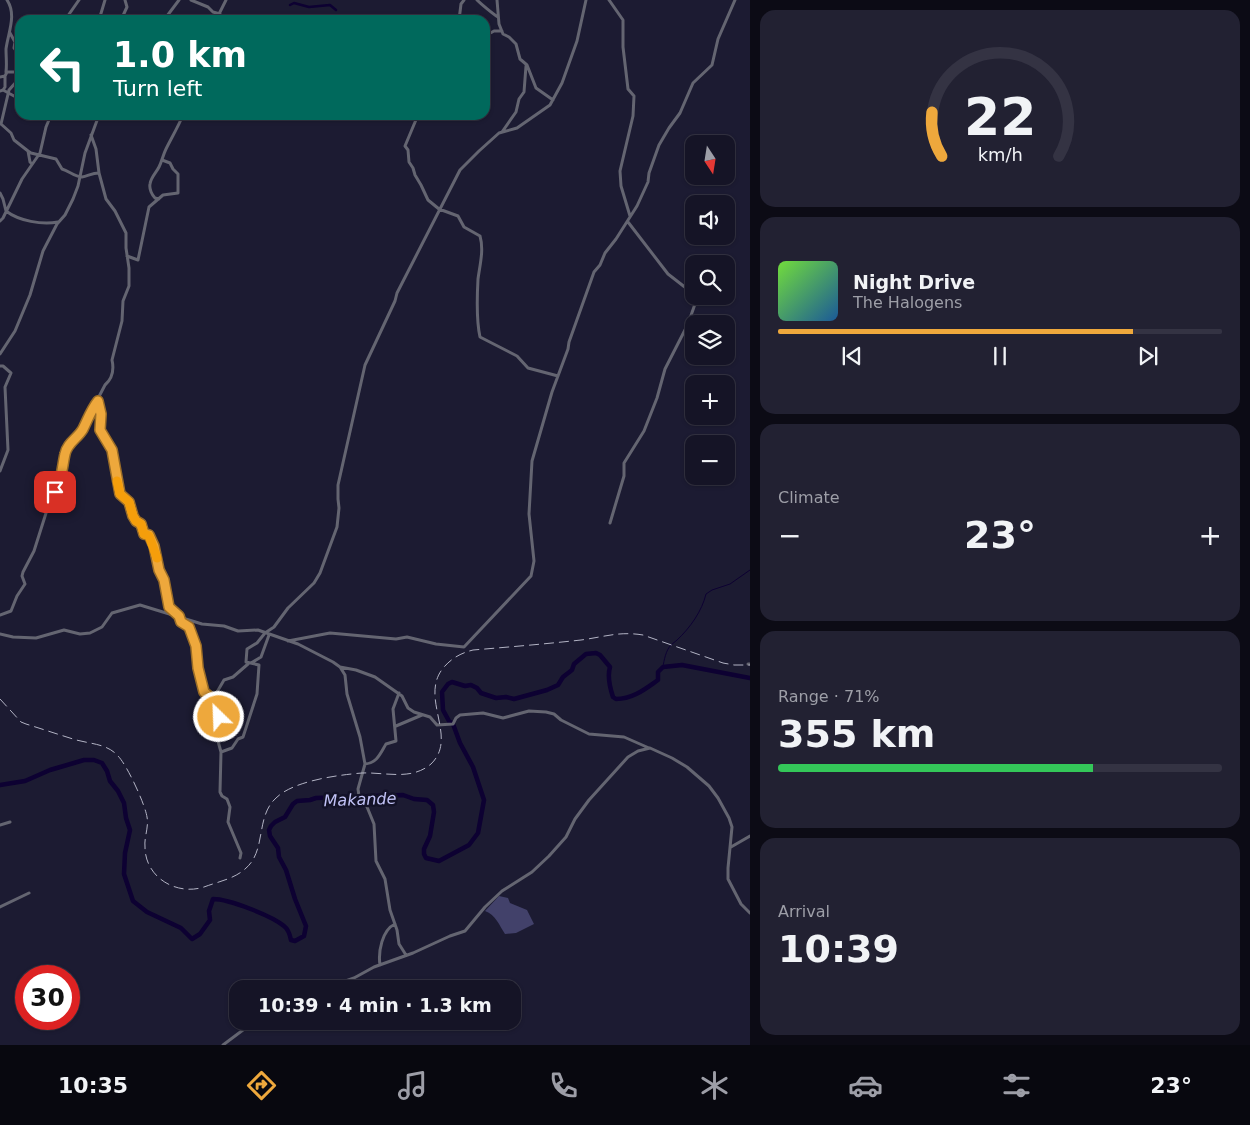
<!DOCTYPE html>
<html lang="en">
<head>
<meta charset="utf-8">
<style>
  :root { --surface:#151426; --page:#222132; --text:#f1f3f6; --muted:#9d9ea7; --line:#343343; --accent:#eea83c }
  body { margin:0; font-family:"DejaVu Sans",sans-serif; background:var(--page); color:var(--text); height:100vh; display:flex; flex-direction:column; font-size:19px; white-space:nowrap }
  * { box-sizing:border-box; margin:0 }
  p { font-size:16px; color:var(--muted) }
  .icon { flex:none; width:28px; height:28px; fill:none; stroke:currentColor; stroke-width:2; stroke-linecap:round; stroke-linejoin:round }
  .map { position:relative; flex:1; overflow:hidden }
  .details { display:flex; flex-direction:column; gap:10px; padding:10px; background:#0c0b15; width:500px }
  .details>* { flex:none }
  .hud { position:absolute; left:15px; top:15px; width:475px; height:105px; border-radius:15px; box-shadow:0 1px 4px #0004,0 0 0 1px var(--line); background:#00695c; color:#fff; overflow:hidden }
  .needle { width:32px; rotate:168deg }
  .buttons { position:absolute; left:685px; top:135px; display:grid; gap:10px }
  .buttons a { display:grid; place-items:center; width:50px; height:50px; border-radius:10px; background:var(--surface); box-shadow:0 1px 4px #0004,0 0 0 1px var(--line); font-size:25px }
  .speed { position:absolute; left:15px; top:965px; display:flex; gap:10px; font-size:25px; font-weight:700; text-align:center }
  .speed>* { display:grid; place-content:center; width:65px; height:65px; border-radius:50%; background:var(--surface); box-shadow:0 1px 4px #0004,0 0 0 1px var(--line); line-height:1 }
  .speed .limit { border:8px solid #d22; background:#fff; color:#111 }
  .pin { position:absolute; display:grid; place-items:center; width:42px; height:42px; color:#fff; margin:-21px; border-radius:10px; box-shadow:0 2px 8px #0006 }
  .me { position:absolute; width:55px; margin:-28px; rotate:336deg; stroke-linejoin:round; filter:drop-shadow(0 0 4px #0008) }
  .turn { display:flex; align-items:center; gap:18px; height:105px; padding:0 15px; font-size:22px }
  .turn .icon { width:65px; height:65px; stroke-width:2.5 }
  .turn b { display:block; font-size:35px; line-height:42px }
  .big { font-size:38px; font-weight:600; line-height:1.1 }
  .details .tile { flex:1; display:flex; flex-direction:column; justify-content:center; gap:8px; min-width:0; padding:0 18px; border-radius:15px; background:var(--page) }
  .details .dial { align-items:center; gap:0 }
  .dial svg { height:130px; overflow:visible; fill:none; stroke:var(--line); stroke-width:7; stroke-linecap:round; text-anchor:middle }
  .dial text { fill:var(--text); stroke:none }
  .song { display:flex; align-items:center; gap:15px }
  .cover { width:60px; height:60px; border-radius:8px; background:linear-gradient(135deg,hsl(100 70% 55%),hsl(210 70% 35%)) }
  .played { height:5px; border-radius:2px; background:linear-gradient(90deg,var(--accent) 80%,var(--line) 80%) }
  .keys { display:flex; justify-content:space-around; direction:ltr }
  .heat { display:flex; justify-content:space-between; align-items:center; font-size:28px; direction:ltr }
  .charge { height:8px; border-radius:4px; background:linear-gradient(90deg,#34c759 71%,var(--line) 0) }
  .trip { position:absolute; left:229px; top:980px; width:292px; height:50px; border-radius:15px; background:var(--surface); box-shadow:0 1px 4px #0004,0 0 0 1px var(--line); font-weight:600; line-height:50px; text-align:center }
  .dock { display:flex; height:80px; justify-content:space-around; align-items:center; background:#08080f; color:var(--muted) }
  .dock .icon { width:35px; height:35px }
  .dock .selected { color:var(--accent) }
  .dock b { font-size:22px; color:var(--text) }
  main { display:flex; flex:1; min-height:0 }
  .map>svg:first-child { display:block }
</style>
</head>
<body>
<main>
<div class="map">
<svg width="750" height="1045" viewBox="0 0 750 1045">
  <rect width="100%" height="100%" fill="#1c1b32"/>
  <path fill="#42416a" d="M499 896 508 898 510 903 527 910 534 924 516 933 505 934C499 925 496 915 485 911Z"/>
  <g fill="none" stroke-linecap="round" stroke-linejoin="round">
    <path stroke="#0d0132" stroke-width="1" d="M663 667C664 660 666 650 671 645 672 644 676 641 677 640 690 628 702 611 706 594L712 590 730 584 750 570"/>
    <path stroke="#0d0132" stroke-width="2.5" d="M290 5 294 3 309 7 330 5 336 10"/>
    <path stroke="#0d0132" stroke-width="4.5" d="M0 785 25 781 50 770 84 760H94L102 763 107 771 110 781 118 791 124 803 126 818 130 830 125 853 124 874 133 901 147 912 181 928 192 939 200 934 210 920 209 911 213 899C229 899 272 916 284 926 288 929 290 935 291 940L295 941 304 936 306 926 295 899 286 870 279 857 278 848 270 836 269 830 271 826 275 822 285 817 293 804 297 801 310 800 316 798 403 795 414 799 427 800 433 805 434 812 430 836 424 849V854L426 858 439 861 469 845 478 833 484 800 473 767 460 743 453 724 449 721 443 710 442 692 448 684 452 682 465 686 471 685 477 688 481 693 496 698 506 697 514 699 547 690 558 685 563 677 572 670 574 664 586 654 596 653 600 655 610 667C607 677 610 688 613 697L616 699C633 699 645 689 658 680V672L663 667 682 665 750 678"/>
    <path stroke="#646571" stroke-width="3" d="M191 0 208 7 213 12 220 14
      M477 0C481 4 493 14 498 17
      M497 0 499 24 503 34 509 37 516 44 520 59 527 65 536 88 553 100
      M609 0 623 20V47L628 89 634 96 633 116 620 171 621 186 630 216
      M65 20 79 0
      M99 20 105 0
      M121 20 127 7 125 0
      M164 20 179 0
      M216 20 226 0
      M459 20 461 4 464 0
      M10 33 15 42 14 48 19 55 20 60
      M485 36 494 31H502
      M6 72C7 65 6 57 6 49 8 33 17 15 7 0
      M0 77 5 76 7 72H20
      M3 90 5 87V76
      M0 91 3 90 14 96 20 95
      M418 115 405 146 408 150 409 162 413 168 415 175 421 185 428 200 439 209 458 216 464 227 480 236C484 250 480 264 478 279 477 297 476 319 480 337L517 356 528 368 558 376
      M1 124 9 90 17 81 20 72
      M1 124 11 133 14 140 28 151 30 162 32 164
      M502 132 516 112 519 99 524 92 526 66
      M28 151 31 153 56 159 62 169C69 171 75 177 82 177 88 176 92 173 99 173
      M0 193 3 199 6 211C19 221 42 225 58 222
      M159 199 155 198C152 195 149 189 150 184 151 177 156 173 159 167 162 161 163 155 166 149 172 137 178 127 183 115
      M0 221 3 218 22 179 40 153 46 127 51 115
      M127 256 138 260 149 207 163 195 178 193V174L173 169 170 163 162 160
      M0 354 15 331 30 295 43 251 57 224 65 215 73 199 78 186 85 153 99 115
      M0 366H3L11 373 5 387 8 450 0 471
      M98 401 101 414 100 430 112 450 120 494 129 502 133 517 136 521 141 524 144 534 149 535 154 546 159 570 164 580 169 607 179 616 180 621 189 626 193 637 196 646 198 668 204 692 215 701 219 710V717L223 730 216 734 221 752 220 792 222 796 227 799 230 807 228 822 241 853 240 858
      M610 523 624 476V463L644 431 657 398 665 369 688 324 695 304V299L686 288 668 274 628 222
      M0 615 11 611 17 596 25 584 22 576 23 572 34 551 47 510 59 486 65 454 72 441 82 429 105 385C113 378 114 369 112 360L122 321 123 301 129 286V268L126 248V233L115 211 106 199 99 173 96 149 91 135
      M0 634 13 637 36 638 64 630 80 634 90 633 102 627 112 613 140 605 202 624 224 626 238 631 258 630 298 644 333 662 340 667 345 675 347 694 360 737 365 764 358 789 359 796 365 802 374 824 376 861 385 879 390 910 397 930 399 944 406 955
      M288 641 330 633 396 639 407 637 436 644 464 647 531 576 534 561 529 514 532 461 552 392 568 349 569 342 594 272 600 265 605 253 616 239 637 206 648 182 649 173 659 145 669 128 680 113 693 83 712 65 718 39 735 0
      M251 663 261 657 269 635
      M748 664H750
      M340 667 356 670 375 677 402 696 408 708 414 712 430 717 437 725 453 724 456 718 460 715 483 713 503 718 529 711 546 712 554 714 561 720 589 734 624 737 649 748
      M213 699 224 680 233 677 248 664
      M396 726 422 715
      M221 752 232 748 238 739 243 737 257 694 259 665 246 662 247 649 257 643 265 633 274 627 288 608 314 583 320 573 337 527 339 508 338 499V485L365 365 395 301 397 293 460 170 479 151 499 133 517 128 550 105 562 83 577 41 586 0
      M365 764C377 763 380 754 386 744L396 741 393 709 399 693
      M0 825 10 822
      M731 847 750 836
      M0 907 29 893
      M380 965C378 952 382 930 395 924
      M323 989 354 978 374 967 413 953 450 936 465 931 485 907 502 891 532 872 549 856 566 837 575 819 589 800 628 757 638 751 650 748 672 758 687 767 709 786 718 798 729 818 732 827 728 868V879L741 904 750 913
      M223 1045 247 1027 259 1021"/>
    <path stroke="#b3b4c5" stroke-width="1" stroke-dasharray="10 5" stroke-linecap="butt" d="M0 699 21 722 26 724C42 729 57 734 73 739 88 744 107 743 118 756 127 765 145 804 147 817 149 827 144 837 145 847 145 877 176 896 204 887 217 882 234 879 245 869 267 851 255 817 276 798 293 781 337 775 362 773 385 772 411 781 431 764 459 737 418 697 444 667 452 658 461 653 473 650 509 647 545 644 581 640 604 637 619 631 643 635L723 663 734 665H750"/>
  </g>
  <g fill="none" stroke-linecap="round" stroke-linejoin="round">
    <g stroke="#9b6d27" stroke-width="12">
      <path id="route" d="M55 492C62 481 62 467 65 454 67 443 78 438 83 429 88 419 91 410 98 401L101 414 100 430 112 450 120 494 129 502 133 516 136 521 141 524 144 534 149 535 154 546 159 570 164 580 169 607 179 616 181 622 189 627 196 646 198 668 204 692 214 700 219 710V717"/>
    </g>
    <use href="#route" stroke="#eea83c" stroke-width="9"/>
    <path stroke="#f59e0b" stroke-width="9" d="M117 481 120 494 129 502 133 516 136 521 141 524 144 534 149 536 157 558"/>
  </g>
  <g text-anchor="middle" stroke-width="5" stroke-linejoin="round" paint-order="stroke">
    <g font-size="16" font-style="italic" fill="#c2c3f7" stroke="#131228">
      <text transform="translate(360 799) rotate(-2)" y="6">Makande</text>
    </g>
  </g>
</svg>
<div class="buttons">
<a><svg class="needle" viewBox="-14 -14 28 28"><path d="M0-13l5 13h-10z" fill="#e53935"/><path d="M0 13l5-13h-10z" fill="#9d9ea7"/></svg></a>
<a><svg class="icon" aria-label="sound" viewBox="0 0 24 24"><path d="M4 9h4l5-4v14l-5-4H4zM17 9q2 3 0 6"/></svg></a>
<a><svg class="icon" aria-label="search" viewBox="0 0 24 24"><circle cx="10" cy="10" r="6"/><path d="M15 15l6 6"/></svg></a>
<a><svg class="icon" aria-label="layers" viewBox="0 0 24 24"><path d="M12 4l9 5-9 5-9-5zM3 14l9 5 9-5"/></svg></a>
<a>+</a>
<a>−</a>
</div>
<div class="speed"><div class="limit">30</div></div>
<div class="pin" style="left:55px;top:492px;background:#d93025"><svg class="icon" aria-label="arrive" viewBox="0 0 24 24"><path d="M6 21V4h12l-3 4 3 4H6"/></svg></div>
<svg class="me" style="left:219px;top:717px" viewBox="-20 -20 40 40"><circle r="17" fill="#eea83c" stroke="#fff" stroke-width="3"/><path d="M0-11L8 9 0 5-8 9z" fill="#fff"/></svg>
<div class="trip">10:39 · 4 min · 1.3 km</div>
<div class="hud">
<div class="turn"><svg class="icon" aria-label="left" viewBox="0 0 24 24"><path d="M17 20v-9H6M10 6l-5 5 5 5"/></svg><div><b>1.0 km</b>Turn left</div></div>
</div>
</div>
<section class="details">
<div class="tile dial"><svg viewBox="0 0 100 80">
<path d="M14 69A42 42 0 1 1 86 69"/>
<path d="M14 69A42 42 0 0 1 8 42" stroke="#eea83c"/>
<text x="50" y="56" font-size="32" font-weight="700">22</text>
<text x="50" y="72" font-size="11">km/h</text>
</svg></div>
<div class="tile">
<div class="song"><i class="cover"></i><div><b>Night Drive</b><p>The Halogens</p></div></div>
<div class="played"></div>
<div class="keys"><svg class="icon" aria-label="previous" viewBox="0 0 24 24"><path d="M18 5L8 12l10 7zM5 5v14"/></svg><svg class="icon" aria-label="pause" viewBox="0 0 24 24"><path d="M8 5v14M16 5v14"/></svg><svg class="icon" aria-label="next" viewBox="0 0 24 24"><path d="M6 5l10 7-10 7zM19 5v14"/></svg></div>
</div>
<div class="tile"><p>Climate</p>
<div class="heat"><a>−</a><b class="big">23°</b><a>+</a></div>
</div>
<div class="tile"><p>Range · 71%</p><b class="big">355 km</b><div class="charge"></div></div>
<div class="tile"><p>Arrival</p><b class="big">10:39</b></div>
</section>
</main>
<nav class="dock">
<b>10:35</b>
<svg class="icon selected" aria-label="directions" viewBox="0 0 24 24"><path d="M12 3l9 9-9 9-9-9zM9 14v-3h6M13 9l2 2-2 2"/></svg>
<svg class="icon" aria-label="music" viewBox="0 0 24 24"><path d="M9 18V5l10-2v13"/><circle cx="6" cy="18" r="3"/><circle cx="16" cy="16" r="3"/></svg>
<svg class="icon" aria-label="phone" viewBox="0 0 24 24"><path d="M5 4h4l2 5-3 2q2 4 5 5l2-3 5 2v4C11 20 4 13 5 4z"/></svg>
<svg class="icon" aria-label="climate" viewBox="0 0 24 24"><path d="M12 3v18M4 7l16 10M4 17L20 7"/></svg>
<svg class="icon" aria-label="car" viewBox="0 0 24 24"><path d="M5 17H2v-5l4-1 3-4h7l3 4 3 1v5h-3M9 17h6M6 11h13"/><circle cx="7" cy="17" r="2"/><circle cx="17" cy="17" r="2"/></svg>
<svg class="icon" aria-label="filters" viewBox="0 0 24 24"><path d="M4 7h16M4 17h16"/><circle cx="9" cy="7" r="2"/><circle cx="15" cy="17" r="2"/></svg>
<b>23°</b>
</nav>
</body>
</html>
